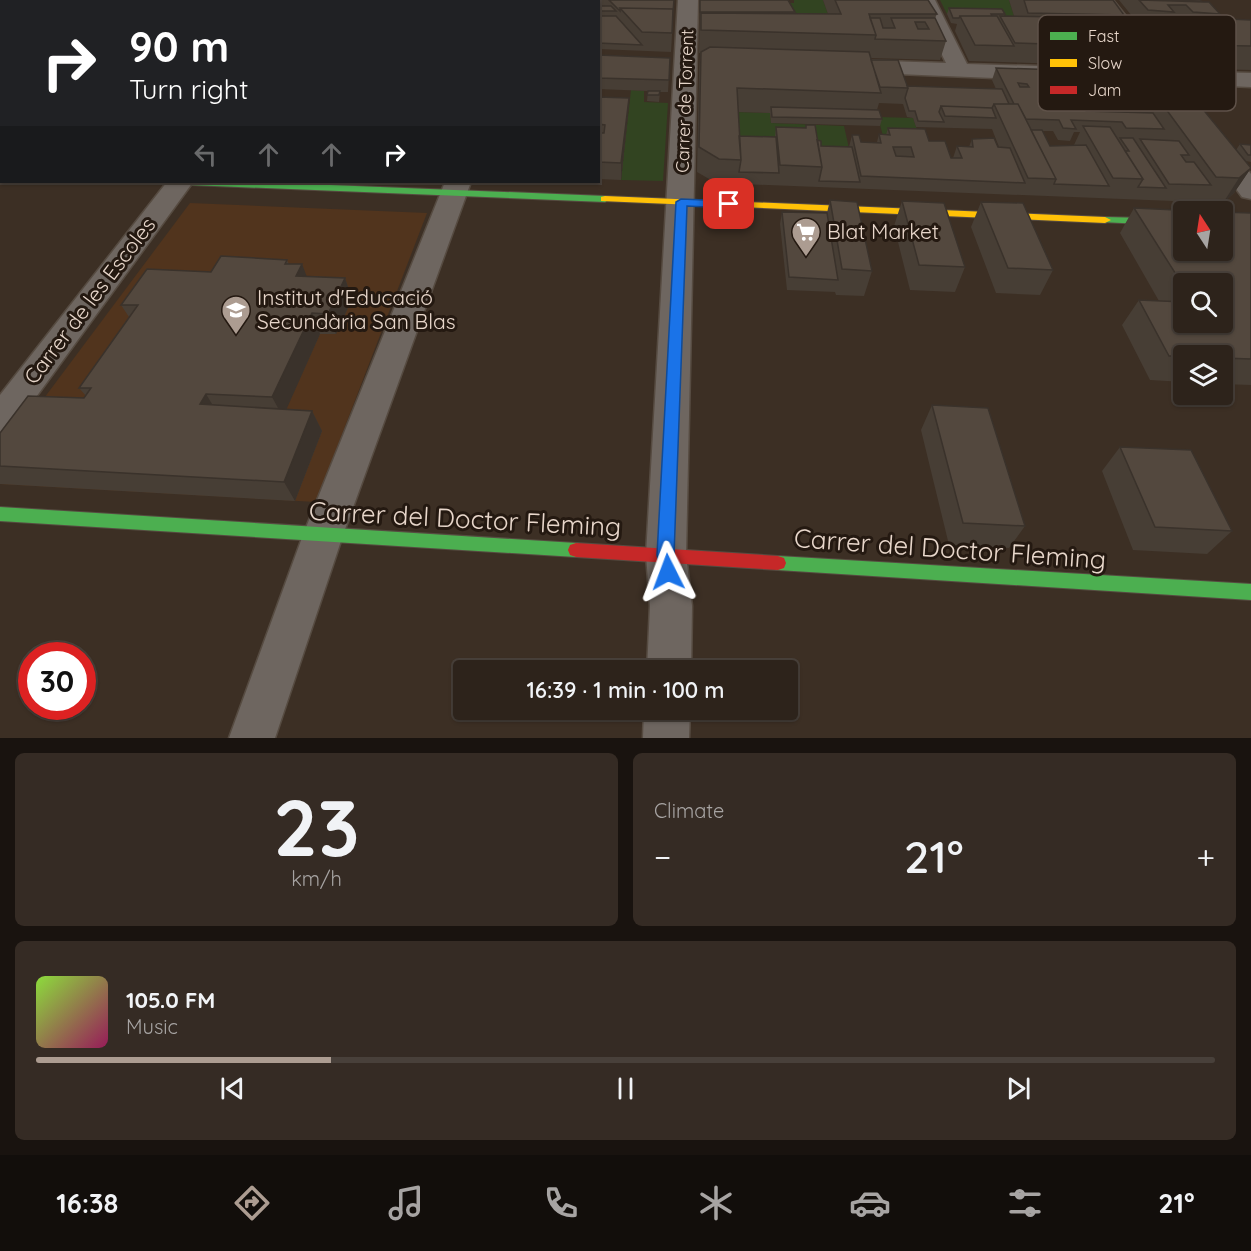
<!DOCTYPE html>
<html lang="en">
<head>
<meta charset="utf-8">
<style>
  :root { --surface:#2d231b; --page:#352b24; --text:#f1f3f6; --muted:#a7a4a3; --line:#48403a; --accent:#ac9c91 }
  body { margin:0; font-family:Quicksand,sans-serif; background:var(--page); color:var(--text); height:100vh; display:flex; flex-direction:column; font-size:22px; white-space:nowrap }
  * { box-sizing:border-box; margin:0 }
  p { font-size:20px; color:var(--muted) }
  .icon { flex:none; width:33px; height:33px; fill:none; stroke:currentColor; stroke-width:2; stroke-linecap:round; stroke-linejoin:round }
  .map { position:relative; height:738px; overflow:hidden }
  .panel { display:flex; flex-direction:column; gap:15px; padding:15px; background:#19130f; flex:1 }
  .panel>* { flex:none }
  .top-card { position:absolute; left:0px; top:0px; width:600px; height:183px; box-shadow:0 2px 4px #0004,0 0 0 2px var(--line); background:#202124; color:#fff; overflow:hidden }
  .needle { width:39px; rotate:348deg }
  .controls { position:absolute; left:1173px; top:201px; display:grid; gap:12px }
  .controls a { display:grid; place-items:center; width:60px; height:60px; border-radius:6px; background:var(--surface); box-shadow:0 2px 4px #0004,0 0 0 2px var(--line); font-size:30px }
  .speed { position:absolute; left:18px; top:642px; display:flex; gap:12px; font-size:30px; font-weight:700; text-align:center }
  .speed>* { display:grid; place-content:center; width:78px; height:78px; border-radius:50%; background:var(--surface); box-shadow:0 2px 4px #0004,0 0 0 2px var(--line); line-height:1 }
  .speed .limit { border:9px solid #d22; background:#fff; color:#111 }
  .pin { position:absolute; display:grid; place-items:center; width:51px; height:51px; color:#fff; margin:-26px; border-radius:12px; box-shadow:0 3px 9px #0006 }
  .me { position:absolute; width:66px; margin:-33px; rotate:357deg; stroke-linejoin:round; filter:drop-shadow(0 0 4px #0008) }
  .turn { display:flex; align-items:center; gap:21px; height:126px; padding:0 30px; font-size:27px }
  .turn .icon { width:78px; height:78px; stroke-width:2.5 }
  .turn b { display:block; font-size:42px; line-height:51px }
  .lanes { display:flex; align-items:center; height:57px; padding:0 30px; background:#0003; justify-content:center; gap:30px; direction:ltr }
  .lanes .off { opacity:.35 }
  .big { font-size:45px; font-weight:600; line-height:1.1 }
  .panel .tile { flex:1; display:flex; flex-direction:column; justify-content:center; gap:9px; min-width:0; padding:0 21px; border-radius:9px; background:var(--page) }
  .panel .dial { align-items:center; gap:0 }
  .dial b { font-size:78px; line-height:1 }
  .song { display:flex; align-items:center; gap:18px }
  .cover { width:72px; height:72px; border-radius:9px; background:linear-gradient(135deg,hsl(90 70% 55%),hsl(330 70% 35%)) }
  .played { height:6px; border-radius:3px; background:linear-gradient(90deg,var(--accent) 25%,var(--line) 25%) }
  .keys { display:flex; justify-content:space-around; direction:ltr }
  .heat { display:flex; justify-content:space-between; align-items:center; font-size:33px; direction:ltr }
  .panel .tiles { flex:1; display:grid; gap:15px; grid-template-columns:1fr 1fr }
  .tile:last-child { grid-column:span 2 }
  .trip { position:absolute; left:453px; top:660px; width:345px; height:60px; border-radius:6px; background:var(--surface); box-shadow:0 2px 4px #0004,0 0 0 2px var(--line); font-weight:600; line-height:60px; text-align:center }
  .menu { display:flex; height:96px; justify-content:space-around; align-items:center; background:#120e0b; color:var(--muted) }
  .menu .icon { width:42px; height:42px }
  .menu .on { color:var(--accent) }
  .menu b { font-size:27px; color:var(--text) }
  .map>svg:first-child { display:block }
</style>
</head>
<body>
<div class="map">
<svg width="1251" height="738" viewBox="0 0 1251 738">
  <rect width="100%" height="100%" fill="#3c2f24"/>
  <path fill="#51341d" d="M190 203 427 213 316 502 0 484V457Z"/>
  <path fill="#324421" d="M794 0H823L836 37 802 36 781 3H794Z
    M940 0H1009L1014 16 947 14Z
    M631 90 644 91V102L668 103 663 181 621 180Z
    M734 112 770 113 771 123 844 126 850 153 736 147Z
    M878 117 913 118 921 141 884 140Z"/>
  <g fill="none" stroke-linecap="round" stroke-linejoin="round">
    <g stroke="#564b41" stroke-width="3">
      <path id="street" d="M513 0H533L513 2Z
        M678 0H698L686 555 692 606 691 670H647L650 606 646 555Z
        M915 0H935L967 64 1039 66 1047 68 1050 73 1047 78 1039 80 849 72 846 67 849 62 857 60 946 63Z
        M1093 0H1113L1170 71 1251 73V87L1181 84 1183 88 1180 93C1168 96 1164 93 1157 84L1116 81 1113 76 1116 71 1147 70Z
        M0 34H2V46H0Z
        M1215 137 1224 139 1251 174V199L1242 197 1203 144 1206 139Z
        M167 182H193L12 430 0 434V395Z
        M445 182H471L343 535 275 738H229L303 535Z
        M644 710H690L689 738H643Z"/>
    </g>
    <g stroke="#564b41" stroke-width="2">
      <path id="fast" d="M185 182H256L605 196 610 199 605 202 190 185Z
        M1105 217 1184 219V226L1101 222 1099 220Z
        M0 507 576 543 582 545 584 550 582 555 576 557 0 521Z
        M778 556 1251 584V600L778 570 772 568 770 563 772 558Z"/>
    </g>
    <g stroke="#564b41" stroke-width="2">
      <path id="slow" d="M0 170H2V176H0Z
        M605 196 1105 217 1111 220 1105 223 601 201V197Z"/>
    </g>
    <g stroke="#564b41" stroke-width="2">
      <path id="jam" d="M576 543 778 556 784 558 786 563 784 568 778 570 576 557 570 555 568 550 570 545Z"/>
    </g>
    <use href="#street" fill="#6e6660" fill-rule="evenodd"/>
    <use href="#fast" fill="#4caf50" fill-rule="evenodd"/>
    <use href="#slow" fill="#ffc107" fill-rule="evenodd"/>
    <use href="#jam" fill="#c62828" fill-rule="evenodd"/>
  </g>
  <path fill="#473e35" fill-rule="evenodd" d="M0 0H46L44 2H2V30H0Z
    M423 0H506V2H424Z
    M529 0H674L671 52 598 49V2H526Z
    M700 0 795 12V14H828L823 0H928L937 14 935 18 946 41 940 60 871 58V60L907 86 996 89 992 80 996 68 1062 70 1064 66 1187 102 1236 150 1240 144 1251 145V162L1246 161 1251 168 1234 193 1223 203 716 183 697 172 699 75 700 53H699ZM879 103 903 104 907 117 913 118 916 127 992 129 999 147 972 139 969 147 957 146 953 158H951L929 141 888 128 886 135 879 134 877 142H861L852 135 849 147 821 146 806 125 805 128 776 127 775 137 739 136 738 112 770 113 771 123 880 126 882 119 877 110ZM1042 131H1053L1058 140 1070 141 1074 132H1080L1074 145 1050 146Z
    M1009 0H1113L1124 15 1123 18 1143 44 1134 63 1129 66 969 61 955 31 957 24 951 23 947 14 949 8 1005 14 1004 16H1014Z
    M1119 0H1200L1220 14 1218 19 1251 20V70L1183 68 1170 63Z
    M2 41V155H0V42Z
    M598 55 670 58 668 92H660L659 102 647 101 648 91 598 89Z
    M598 97 629 98 628 114 621 180 598 179Z
    M830 200 872 271 864 296 836 295 835 292 787 290 780 224 782 212 827 213Z
    M902 201 965 267 955 292 910 290 894 226Z
    M981 202 1053 270 1040 295 996 293 971 227Z
    M1134 208 1251 213V385L1222 384V356H1184V382L1150 380 1122 325 1139 300 1159 301 1120 233ZM1184 284 1222 322H1184Z
    M287 260 289 264H302L306 276 345 278 352 299 336 334H320L286 409 312 411 322 431 295 501 0 484V433L84 398 86 396 79 388 129 317 121 305 211 272Z
    M932 405 1025 526 1009 548 949 545 921 430Z
    M1120 447 1232 531 1207 554 1133 550 1102 471Z"/>
  <path fill="#3a322b" d="M19 0H46L44 2H17Z
    M109 0H124L122 2H108Z
    M249 0H258L259 2H248Z
    M403 0H420V2H402Z
    M1143 44 1134 63 1129 66 1139 47Z
    M2 91V125L0 123V93Z
    M629 98 628 114 621 180V163Z
    M1251 168 1234 193 1223 203 1239 178Z
    M302 264 310 285 296 276Z
    M345 278 352 299 336 334 328 314Z
    M312 313 320 334 283 417 272 397Z
    M206 394 218 414 200 404Z
    M312 411 322 431 295 501 284 482Z"/>
  <path fill="#53483e" stroke="#3a322b" stroke-width="1.5" fill-rule="evenodd" d="M0 0H19L17 2H2V13L0 14Z
    M55 0H109L108 2H53Z
    M148 0H182L180 2H146Z
    M188 0H216L215 2H186Z
    M216 0H249L248 2H215Z
    M306 0H403L402 2H305Z
    M423 0H454L453 1Z
    M467 0H502V2H466Z
    M529 0H558L557 2 529 1Z
    M568 0H589V2H567Z
    M609 0H674L673 12V9L620 8V11Z
    M700 0H788L795 12H700Z
    M835 0H928L937 14H869L876 35 701 30V13L841 14Z
    M1024 0H1113L1124 15 1028 13Z
    M1139 0 1209 2 1220 14 1193 12 1186 5H1168L1174 12 1148 10Z
    M1145 0H1200L1202 2Z
    M599 6H611L616 11H599Z
    M620 8 673 9 672 33 642 32Z
    M949 8 1002 9 1005 14H991L992 16H960L959 18H953Z
    M600 16H616L642 45 598 43V21Z
    M960 16H997L1014 46 975 45Z
    M1000 16 1123 18 1143 44 1139 47 1015 43Z
    M1162 16 1251 20V46L1196 45 1183 40Z
    M870 18H880L883 28H895L891 18H935L946 41 875 39 876 35ZM915 22H925L929 29H918Z
    M2 41V84L0 86V42Z
    M710 47 869 52 881 93 737 88 741 160 719 159 699 147 701 52Z
    M598 55 670 58 669 80 598 78Z
    M871 60H898L908 88 880 87Z
    M996 68 1062 70 1086 111 1153 113 1164 129 1126 128 1122 122 1071 120 1076 129 1063 128 1059 120 1026 119 1018 104H1014ZM1018 83 1027 84 1029 87H1020Z
    M2 84V92L0 93V86Z
    M907 86 1002 89 1009 104H994L992 108 941 106 939 112 944 122 918 121 915 111H909L905 98 908 88Z
    M648 91H660L659 95H647Z
    M598 97 629 98 621 163 598 162V133H604L605 125 598 124Z
    M1160 101 1197 102 1251 168 1239 178 1216 177Z
    M994 104H1018L1056 179 1028 178Z
    M941 106 992 108 996 118 945 116Z
    M771 107 879 110 882 119 772 117Z
    M0 112H2V139H0Z
    M806 125H815L822 167 780 165 776 127 806 128Z
    M1083 126 1110 127 1143 179 1113 178Z
    M888 128 925 129 929 141H945L951 158H962L957 146 973 147 972 139 994 138 998 147 1010 148 1025 183 861 176 852 135H859L861 142 881 143 879 134 890 135ZM893 147H911L914 157 896 156Z
    M1031 130H1042L1050 146 1086 145 1109 186 1054 184 1056 179Z
    M739 136 776 137 779 173 739 172 741 160Z
    M1120 138H1133L1166 188 1138 187 1143 179 1125 151H1129Z
    M1140 139 1179 141 1189 155H1181L1186 162H1194L1211 185 1169 184Z
    M817 140 821 141V146L852 147 860 182 819 181 822 167Z
    M1240 144 1251 145V155H1248Z
    M830 200 857 202 872 271 842 269Z
    M902 201 944 203 965 267 919 265Z
    M981 202 1023 203 1053 270 1008 268Z
    M1134 208 1219 212H1184V250H1222V212L1251 213V359L1222 358V356H1169L1139 300 1184 302V322H1222V284H1184V287Z
    M782 212 827 213 838 280 789 277Z
    M221 256 287 260 285 264H302L296 276 345 278 328 314 312 313 272 397 206 394 200 404 312 411 284 482 0 466V433L28 396 84 398 91 388H79L138 305H121L147 269 211 272Z
    M932 405 988 408 1025 526 963 523Z
    M1120 447 1191 450 1232 531 1155 527Z"/>
  <path fill="#1a73e8" stroke="#114b97" stroke-width="1.5" d="M681 199 729 201 735 204 729 208 687 206 674 555 676 572 673 578 668 580 662 578 657 555 676 202Z"/>
  <defs>
    <g id="supermarket-pin" transform="scale(1.5)"><path d="M0 17L-7.5 6A9.5 9.5 0 1 1 7.5 6Z" fill="#ac9c91" stroke="#241911"/><path d="M-6-5.5h2.5l.6 2H6L4.5 2H-2.5L-4.4-4H-6ZM-1.5 3.2a1.3 1.3 0 1 0 .1 0ZM3 3.2a1.3 1.3 0 1 0 .1 0Z" fill="#fff"/></g>
    <g id="school-pin" transform="scale(1.5)"><path d="M0 17L-7.5 6A9.5 9.5 0 1 1 7.5 6Z" fill="#ac9c91" stroke="#241911"/><path d="M0-5L7-2L0 1L-7-2ZM-4 1L0 2.5L4 1V4Q0 6-4 4Z" fill="#fff"/></g>
  </defs>
  <g fill-rule="evenodd">
    <use href="#supermarket-pin" x="806" y="232"/>
    <use href="#school-pin" x="236" y="310"/>
  </g>
  <g text-anchor="middle" stroke-width="6" stroke-linejoin="round" paint-order="stroke">
    <g font-size="18" fill="#e8d7cb" stroke="#241911">
      <text transform="translate(685 101) rotate(-88)" y="6">Carrer de Torrent</text>
    </g>
    <g font-size="21" fill="#e8d7cb" stroke="#241911" text-anchor="start">
      <text x="827" y="239">Blat Market</text>
      <text x="257" y="305">Institut d'Educació<tspan x="257" dy="24">Secundària San Blas</tspan></text>
    </g>
    <g font-size="21" fill="#e8d7cb" stroke="#241911">
      <text transform="translate(90 301) rotate(-53)" y="7">Carrer de les Escoles</text>
    </g>
    <g font-size="26" fill="#e8d7cb" stroke="#241911">
      <text transform="translate(465 519) rotate(3)" y="9">Carrer del Doctor Fleming</text>
      <text transform="translate(950 549) rotate(4)" y="9">Carrer del Doctor Fleming</text>
    </g>
  </g>
  <rect x="1038" y="15" width="198" height="96" rx="9" fill="#241911" stroke="#5f5249" stroke-width="1.5"/>
  <rect x="1050" y="32" width="27" height="8" fill="#4caf50"/>
  <rect x="1050" y="59" width="27" height="8" fill="#ffc107"/>
  <rect x="1050" y="86" width="27" height="8" fill="#c62828"/>
  <g font-size="16" fill="#e8d7cb">
    <text x="1088" y="42">Fast</text>
    <text x="1088" y="69">Slow</text>
    <text x="1088" y="96">Jam</text>
  </g>
</svg>
<div class="controls">
<a><svg class="needle" viewBox="-14 -14 28 28"><path d="M0-13l5 13h-10z" fill="#e53935"/><path d="M0 13l5-13h-10z" fill="#a7a4a3"/></svg></a>
<a><svg class="icon" aria-label="search" viewBox="0 0 24 24"><circle cx="10" cy="10" r="6"/><path d="M15 15l6 6"/></svg></a>
<a><svg class="icon" aria-label="layers" viewBox="0 0 24 24"><path d="M12 4l9 5-9 5-9-5zM3 14l9 5 9-5"/></svg></a>
</div>
<div class="speed"><div class="limit">30</div></div>
<div class="pin" style="left:729px;top:204px;background:#d93025"><svg class="icon" aria-label="arrive" viewBox="0 0 24 24"><path d="M6 21V4h12l-3 4 3 4H6"/></svg></div>
<svg class="me" style="left:668px;top:572px" viewBox="-20 -20 40 40"><path d="M0-17L14 15 0 8-14 15z" fill="#1a73e8" stroke="#fff" stroke-width="4"/></svg>
<div class="trip">16:39 · 1 min · 100 m</div>
<div class="top-card">
<div class="turn"><svg class="icon" aria-label="right" viewBox="0 0 24 24"><path d="M7 20v-9h11M14 6l5 5-5 5"/></svg><div><b>90 m</b>Turn right</div></div>
<div class="lanes"><svg class="icon off" aria-label="left" viewBox="0 0 24 24"><path d="M17 20v-9H6M10 6l-5 5 5 5"/></svg><svg class="icon off" aria-label="ahead" viewBox="0 0 24 24"><path d="M12 20V5M6 11l6-6 6 6"/></svg><svg class="icon off" aria-label="ahead" viewBox="0 0 24 24"><path d="M12 20V5M6 11l6-6 6 6"/></svg><svg class="icon" aria-label="right" viewBox="0 0 24 24"><path d="M7 20v-9h11M14 6l5 5-5 5"/></svg></div>
</div>
</div>
<section class="panel">
<div class="tiles">
<div class="tile dial"><b>23</b><p>km/h</p></div>
<div class="tile"><p>Climate</p>
<div class="heat"><a>−</a><b class="big">21°</b><a>+</a></div>
</div>
<div class="tile">
<div class="song"><i class="cover"></i><div><b>105.0 FM</b><p>Music</p></div></div>
<div class="played"></div>
<div class="keys"><svg class="icon" aria-label="previous" viewBox="0 0 24 24"><path d="M18 5L8 12l10 7zM5 5v14"/></svg><svg class="icon" aria-label="pause" viewBox="0 0 24 24"><path d="M8 5v14M16 5v14"/></svg><svg class="icon" aria-label="next" viewBox="0 0 24 24"><path d="M6 5l10 7-10 7zM19 5v14"/></svg></div>
</div>
</div>
</section>
<nav class="menu">
<b>16:38</b>
<svg class="icon on" aria-label="directions" viewBox="0 0 24 24"><path d="M12 3l9 9-9 9-9-9zM9 14v-3h6M13 9l2 2-2 2"/></svg>
<svg class="icon" aria-label="music" viewBox="0 0 24 24"><path d="M9 18V5l10-2v13"/><circle cx="6" cy="18" r="3"/><circle cx="16" cy="16" r="3"/></svg>
<svg class="icon" aria-label="phone" viewBox="0 0 24 24"><path d="M5 4h4l2 5-3 2q2 4 5 5l2-3 5 2v4C11 20 4 13 5 4z"/></svg>
<svg class="icon" aria-label="climate" viewBox="0 0 24 24"><path d="M12 3v18M4 7l16 10M4 17L20 7"/></svg>
<svg class="icon" aria-label="car" viewBox="0 0 24 24"><path d="M5 17H2v-5l4-1 3-4h7l3 4 3 1v5h-3M9 17h6M6 11h13"/><circle cx="7" cy="17" r="2"/><circle cx="17" cy="17" r="2"/></svg>
<svg class="icon" aria-label="filters" viewBox="0 0 24 24"><path d="M4 7h16M4 17h16"/><circle cx="9" cy="7" r="2"/><circle cx="15" cy="17" r="2"/></svg>
<b>21°</b>
</nav>
</body>
</html>
